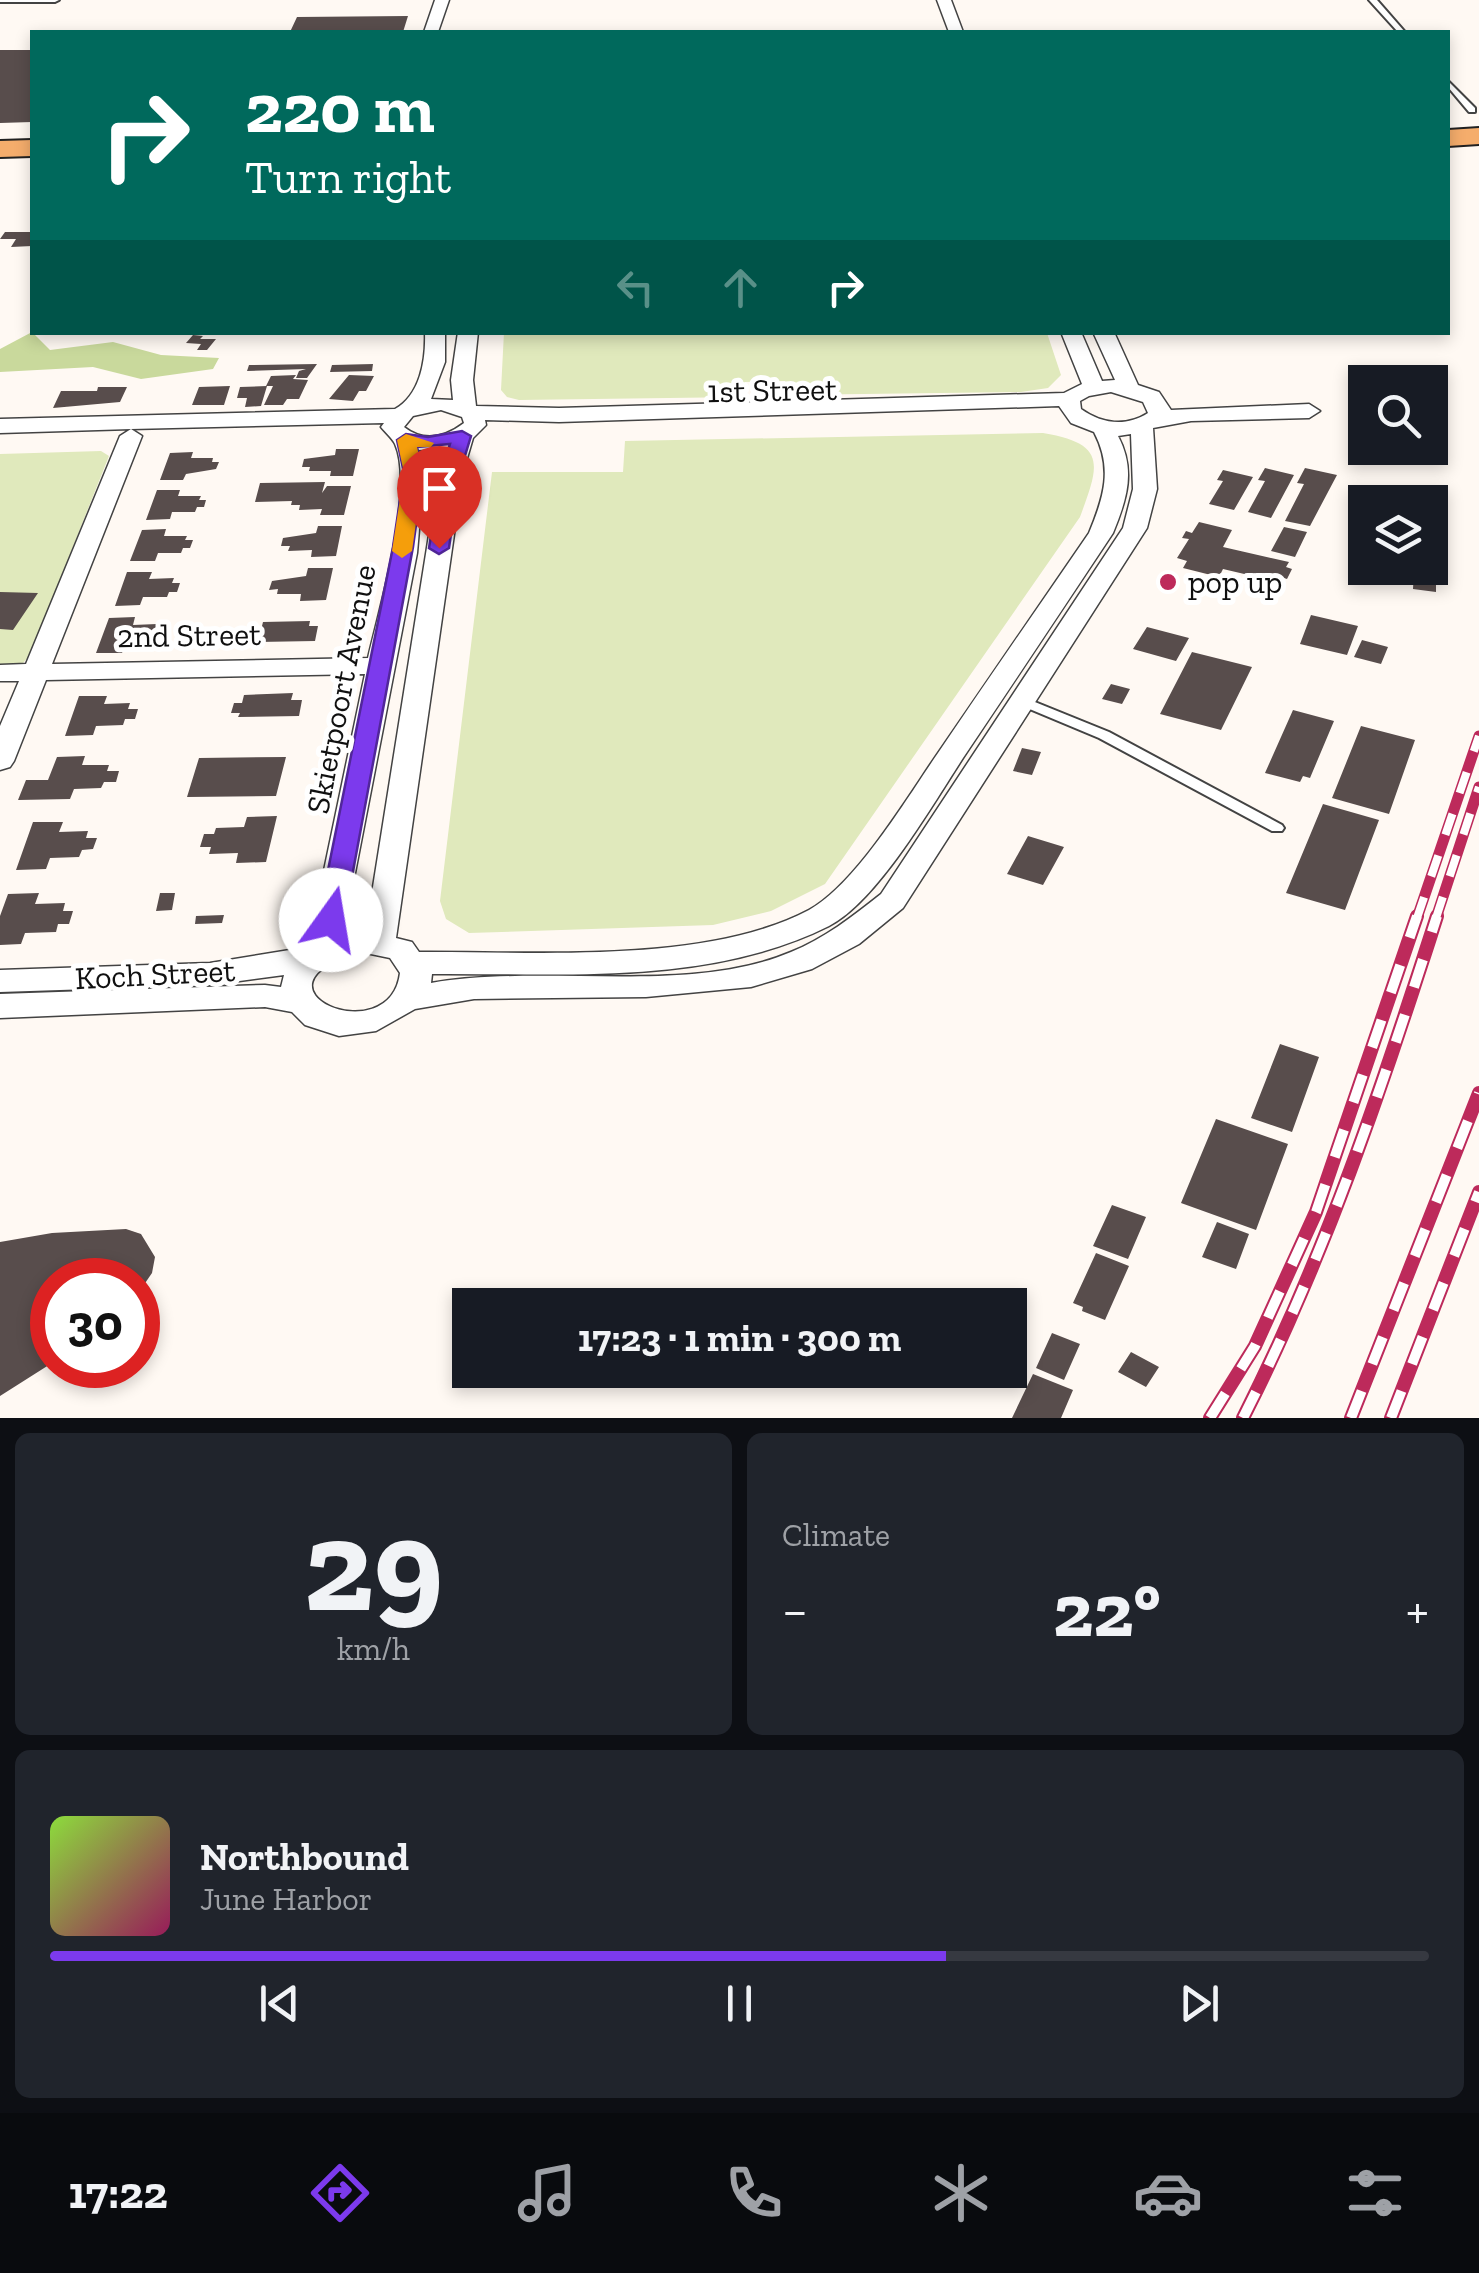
<!DOCTYPE html>
<html lang="en">
<head>
<meta charset="utf-8">
<style>
  :root { --surface:#171b24; --page:#20242c; --text:#f1f3f6; --muted:#9ea1a6; --line:#363941; --accent:#7c3aed }
  body { margin:0; font-family:"Zilla Slab",serif; background:var(--page); color:var(--text); height:100vh; display:flex; flex-direction:column; font-size:38px; white-space:nowrap }
  * { box-sizing:border-box; margin:0 }
  p { font-size:32px; color:var(--muted) }
  .icon { flex:none; width:55px; height:55px; fill:none; stroke:currentColor; stroke-width:2; stroke-linecap:round; stroke-linejoin:round }
  .map { position:relative; height:1418px; overflow:hidden }
  .sheet { display:flex; flex-direction:column; gap:15px; padding:15px; background:#0d0f14; flex:1 }
  .sheet>* { flex:none }
  .hud { position:absolute; left:30px; top:30px; width:1420px; height:305px; border-radius:0px; box-shadow:0 5px 15px #0003; background:#00695c; color:#fff; overflow:hidden }
  .controls { position:absolute; left:1348px; top:365px; display:grid; gap:20px }
  .controls a { display:grid; place-items:center; width:100px; height:100px; border-radius:0px; background:var(--surface); box-shadow:0 5px 15px #0003; font-size:50px }
  .speed { position:absolute; left:30px; top:1258px; display:flex; gap:20px; font-size:50px; font-weight:700; text-align:center }
  .speed>* { display:grid; place-content:center; width:130px; height:130px; border-radius:50%; background:var(--surface); box-shadow:0 5px 15px #0003; line-height:1 }
  .speed .limit { border:15px solid #d22; background:#fff; color:#111 }
  .pin { position:absolute; display:grid; place-items:center; width:85px; height:85px; color:#fff; margin:-102px -42px; border-radius:50% 50% 50% 0; rotate:-45deg; box-shadow:0 0 10px #0007 }
  .pin .icon { rotate:45deg }
  .me { position:absolute; width:110px; margin:-55px; rotate:13deg; stroke-linejoin:round; filter:drop-shadow(0 0 8px #0008) }
  .turn { display:flex; align-items:center; gap:35px; height:210px; padding:0 50px; font-size:45px }
  .turn .icon { width:130px; height:130px; stroke-width:2.5 }
  .turn b { display:block; font-size:70px; line-height:85px }
  .lanes { display:flex; align-items:center; height:95px; padding:0 50px; background:#0003; justify-content:center; gap:50px; direction:ltr }
  .lanes .off { opacity:.35 }
  .big { font-size:75px; font-weight:700; line-height:1.1 }
  .sheet .widget { flex:1; display:flex; flex-direction:column; justify-content:center; gap:15px; min-width:0; padding:0 35px; border-radius:15px; background:var(--page) }
  .sheet .dial { align-items:center; gap:0 }
  .dial b { font-size:130px; line-height:1 }
  .song { display:flex; align-items:center; gap:30px }
  .cover { width:120px; height:120px; border-radius:15px; background:linear-gradient(135deg,hsl(90 70% 55%),hsl(330 70% 35%)) }
  .played { height:10px; border-radius:5px; background:linear-gradient(90deg,var(--accent) 65%,var(--line) 65%) }
  .keys { display:flex; justify-content:space-around; direction:ltr }
  .heat { display:flex; justify-content:space-between; align-items:center; font-size:55px; direction:ltr }
  .sheet .tiles { flex:1; display:grid; gap:15px; grid-template-columns:1fr 1fr }
  .widget:last-child { grid-column:span 2 }
  .trip { position:absolute; left:452px; top:1288px; width:575px; height:100px; border-radius:0px; background:var(--surface); box-shadow:0 5px 15px #0003; font-weight:700; line-height:100px; text-align:center }
  .menu { display:flex; height:160px; justify-content:space-around; align-items:center; background:#090b0e; color:var(--muted) }
  .menu .icon { width:70px; height:70px }
  .menu .active { color:var(--accent) }
  .menu b { font-size:45px; color:var(--text) }
  .map>svg:first-child { display:block }
</style>
</head>
<body>
<div class="map">
<svg width="1479" height="1418" viewBox="0 0 1479 1418">
  <rect width="100%" height="100%" fill="#fff9f3"/>
  <path fill="#e0e9bc" d="M504 332 1047 333 1061 375 1048 388 1021 392 786 395 785 381 745 382 743 397 519 400 507 397 501 390Z
    M1043 433C1108 444 1099 465 1080 517L825 884 771 911 713 925 469 933 446 919 440 901 492 472H623L625 441Z
    M101 451 109 456 30 655 23 663 0 667V454Z"/>
  <path fill="#c9d99c" d="M32 332 50 350 113 342 161 355 219 358 213 369 141 379 93 367 0 372V349Z"/>
  <path fill="#584d4c" d="M408 16 403 32H290L297 17Z
    M0 50H32V122L0 123Z
    M5 232H32V246L11 247 16 239H0Z
    M193 335 203 336 200 339H216L207 350H197L201 344 186 343Z
    M317 364 307 378H296L299 371 306 369 247 371 249 365Z
    M373 364 372 371 330 372 332 365Z
    M296 375 293 379 308 380 299 399H287L283 405H264L273 386H266L271 376Z
    M349 375 374 376 366 391H359L353 401 329 399Z
    M230 386 224 405H192L199 387Z
    M267 386 261 406 245 407 247 398H237L240 387Z
    M98 387H127L120 402 53 408 61 391H97Z
    M336 449H359L353 476H330L331 471H309L310 467H302L304 459 335 455Z
    M193 452 191 458H213L212 462H219L216 469 186 474 183 480H160L170 453Z
    M1265 468 1294 475 1271 518 1248 512 1265 481 1258 480Z
    M1305 468 1337 475 1310 526 1285 521 1304 484 1297 483Z
    M1223 470 1253 477 1234 510 1209 504 1223 481 1217 480Z
    M325 482 322 493 327 486H351L344 515H320L322 509 299 510 300 505H291L292 501 255 502 260 483Z
    M157 490H180L178 496H201L199 500H206L204 507H197L195 512H172L170 519 146 520Z
    M1199 522 1232 530 1223 547 1289 562 1286 567 1292 569 1287 579 1281 577 1278 582 1223 569 1219 577 1183 568 1187 561 1177 558 1189 539 1182 538 1186 531 1192 533Z
    M318 526H342L336 556 311 557 312 550 288 551 290 546H281L283 538 316 533Z
    M1284 527 1307 532 1295 557 1271 551Z
    M166 529 164 536H187L185 540H193L190 548H183L181 553H158L155 561H130L142 530Z
    M308 568H333L326 600 300 601 301 594H277L278 589 269 590 272 581 306 576Z
    M1414 571 1436 574V592L1413 589Z
    M127 572H152L149 579 174 578 172 583H180L177 592H169L167 597H143L140 605 115 606Z
    M0 592 38 593 13 630 0 629Z
    M1311 615 1358 626 1347 655 1300 644Z
    M135 617 133 625 157 624 155 629H163L160 638H153L151 644H126L122 653H96L109 618Z
    M310 621 309 626H318L315 641 258 642 263 622Z
    M1147 627 1189 638 1176 661 1133 649Z
    M1362 640 1388 647 1381 664 1354 657Z
    M1192 652 1252 667 1221 730 1160 714Z
    M1111 684 1130 689 1122 704 1102 699Z
    M293 693 291 700H302L299 716 238 717 240 713H231L234 703H242L244 695Z
    M79 696H107L104 704 130 703 128 709H138L135 719H125L123 725 96 726 93 735 65 736Z
    M1293 710 1334 721 1310 778 1303 776 1300 782 1265 773Z
    M1361 726 1415 740 1389 814 1332 798Z
    M1022 748 1041 752 1032 775 1013 771Z
    M85 756 82 765H109L107 771H119L116 782H104L101 788 74 789 70 799 18 800 26 780H48L57 757Z
    M286 757 276 796 187 797 199 758Z
    M1323 804 1379 820 1345 910 1286 893Z
    M277 816 266 862 236 863 238 853 209 854 211 847H200L204 834H214L216 828 244 827 247 817Z
    M33 822H63L59 832 88 831 86 838H97L93 849 82 850 79 857 50 858 46 869 16 870Z
    M1028 836 1064 847 1043 885 1007 874Z
    M39 893 35 904 65 903 63 911H73L69 924H58L56 932 25 933 21 944 0 945V916L8 894Z
    M160 893H175L172 910 156 911Z
    M224 915 222 923 195 924 196 916Z
    M1280 1044 1319 1057 1292 1132 1251 1118Z
    M1216 1119 1288 1144 1256 1230 1181 1203Z
    M1112 1205 1146 1217 1128 1259 1093 1246Z
    M1217 1222 1249 1234 1236 1269 1202 1257Z
    M126 1229 141 1234 155 1257 152 1273 141 1289 138 1292V1280H52V1363L0 1396V1242L52 1233Z
    M1096 1253 1129 1266 1105 1320 1082 1311 1083 1307 1073 1303Z
    M1052 1333 1080 1344 1064 1380 1036 1368Z
    M1131 1352 1159 1367 1146 1387 1118 1372Z
    M1033 1374 1073 1390 1061 1418H1012Z"/>
  <g fill="none" stroke-linecap="round" stroke-linejoin="round">
    <g stroke="#434343" stroke-width="4">
      <path id="service" d="M0 0H59L55 2H0Z
        M1369 0H1377L1405 32H1398Z
        M1448 81 1475 108V112H1469L1448 87Z
        M1025 698 1109 732 1282 825 1284 828 1282 831H1272L1099 738 1020 705 1018 702Z"/>
    </g>
    <g stroke="#434343" stroke-width="3">
      <path id="minor" d="M435 0H449L438 32H424Z
        M937 0H951L963 32H949Z
        M425 332H445V362L431 399 453 400 451 380 458 332H478L473 380 476 406 559 408 1064 393 1082 384 1061 332H1081L1102 381 1115 380 1093 332H1114L1138 385 1159 392 1171 410 1309 404 1320 411 1309 418 1191 421 1153 428 1157 489 1147 528 903 908 859 944 812 969 751 987 646 997 474 999 415 1009 376 1031 339 1036 305 1025 292 1012 265 1007 0 1018V994L265 985 281 987 284 975 210 985 0 992V970L210 963 308 947 365 674 46 680 14 761 10 767 0 770V726L19 681H0V665L26 664 120 436 131 429 0 433V419L395 409C420 395 426 361 425 332ZM1111 392 1143 402 1148 413C1126 427 1102 424 1081 409L1080 401 1089 396ZM1059 406 1071 423 1094 432C1113 468 1104 497 1089 533 1039 606 988 679 938 753 907 798 856 884 809 910 705 965 535 951 419 952L412 942 396 938 463 472 473 438 486 425 485 420 559 422ZM441 410 462 417 464 423C444 438 423 442 404 427L413 416ZM384 423 381 427C385 432 393 439 395 444 415 489 379 610 368 658L52 664 142 436 131 429ZM1131 434 1133 489 1123 528 881 894C852 917 825 938 791 952 687 996 544 963 431 983L432 974C563 973 709 986 829 926 878 901 934 802 965 755 1015 681 1064 607 1113 533 1127 499 1136 470 1118 436ZM447 448 439 472 366 931 343 935 417 553 422 495 419 450ZM361 952 390 958 400 973C390 1054 235 987 361 952Z"/>
    </g>
    <g stroke="#212121" stroke-width="4">
      <path id="primary" d="M1479 128V144L1448 146V130Z
        M32 140V156L0 157V141Z"/>
    </g>
    <use href="#service" fill="#fff" fill-rule="evenodd"/>
    <use href="#minor" fill="#fff" fill-rule="evenodd"/>
    <use href="#primary" fill="#f5ad6c" fill-rule="evenodd"/>
    <g stroke="#bd2a5b" stroke-width="11">
      <path id="rail-far1" d="M1417 918 1479 736
        M1436 918 1479 787"/>
    </g>
    <g stroke="#bd2a5b" stroke-width="14">
      <path id="rail" d="M1210 1418 1255 1346 1316 1212 1417 916
        M1243 1418C1325 1256 1382 1088 1437 916
        M1351 1418 1479 1093
        M1391 1418 1479 1192"/>
    </g>
    <use href="#rail-far1" stroke="#fff" stroke-width="8" stroke-dasharray="22" stroke-linecap="butt"/>
    <use href="#rail" stroke="#fff" stroke-width="10" stroke-dasharray="29" stroke-linecap="butt"/>
  </g>
  <path fill="#7c3aed" stroke="#51269a" stroke-width="2.5" d="M462 431 471 436 460 472 449 548 439 554 429 548 441 472 450 444 417 447 423 473 413 547 344 920 331 929 318 920 393 547 404 473 397 440 406 434 428 437Z"/>
  <path fill="#f59e0b" d="M406 434 434 443 431 447H417L423 473 412 551 402 558 392 551 404 473 397 440Z"/>
  <circle fill="#bd2a5b" stroke="#fff" stroke-width="4" cx="1168" cy="582" r="10"/>
  <g text-anchor="middle" stroke-width="10" stroke-linejoin="round" paint-order="stroke">
    <g font-size="32" fill="#101010" stroke="#fff">
      <text transform="translate(772 390) rotate(-1)" y="11">1st Street</text>
      <text transform="translate(189 635) rotate(-1)" y="11">2nd Street</text>
      <text transform="translate(341 689) rotate(-79)" y="11">Skietpoort Avenue</text>
      <text transform="translate(155 974) rotate(-3)" y="11">Koch Street</text>
    </g>
    <g font-size="32" fill="#101010" stroke="#fff" text-anchor="start">
      <text x="1188" y="593">pop up</text>
    </g>
  </g>
</svg>
<div class="controls">
<a><svg class="icon" aria-label="search" viewBox="0 0 24 24"><circle cx="10" cy="10" r="6"/><path d="M15 15l6 6"/></svg></a>
<a><svg class="icon" aria-label="layers" viewBox="0 0 24 24"><path d="M12 4l9 5-9 5-9-5zM3 14l9 5 9-5"/></svg></a>
</div>
<div class="speed"><div class="limit">30</div></div>
<div class="pin" style="left:439px;top:548px;background:#d93025"><svg class="icon" aria-label="arrive" viewBox="0 0 24 24"><path d="M6 21V4h12l-3 4 3 4H6"/></svg></div>
<svg class="me" style="left:331px;top:920px" viewBox="-20 -20 40 40"><circle r="19" fill="#fff"/><path d="M0-13L10 11 0 6-10 11z" fill="#7c3aed"/></svg>
<div class="trip">17:23 · 1 min · 300 m</div>
<div class="hud">
<div class="turn"><svg class="icon" aria-label="right" viewBox="0 0 24 24"><path d="M7 20v-9h11M14 6l5 5-5 5"/></svg><div><b>220 m</b>Turn right</div></div>
<div class="lanes"><svg class="icon off" aria-label="left" viewBox="0 0 24 24"><path d="M17 20v-9H6M10 6l-5 5 5 5"/></svg><svg class="icon off" aria-label="ahead" viewBox="0 0 24 24"><path d="M12 20V5M6 11l6-6 6 6"/></svg><svg class="icon" aria-label="right" viewBox="0 0 24 24"><path d="M7 20v-9h11M14 6l5 5-5 5"/></svg></div>
</div>
</div>
<section class="sheet">
<div class="tiles">
<div class="widget dial"><b>29</b><p>km/h</p></div>
<div class="widget"><p>Climate</p>
<div class="heat"><a>−</a><b class="big">22°</b><a>+</a></div>
</div>
<div class="widget">
<div class="song"><i class="cover"></i><div><b>Northbound</b><p>June Harbor</p></div></div>
<div class="played"></div>
<div class="keys"><svg class="icon" aria-label="previous" viewBox="0 0 24 24"><path d="M18 5L8 12l10 7zM5 5v14"/></svg><svg class="icon" aria-label="pause" viewBox="0 0 24 24"><path d="M8 5v14M16 5v14"/></svg><svg class="icon" aria-label="next" viewBox="0 0 24 24"><path d="M6 5l10 7-10 7zM19 5v14"/></svg></div>
</div>
</div>
</section>
<nav class="menu">
<b>17:22</b>
<svg class="icon active" aria-label="directions" viewBox="0 0 24 24"><path d="M12 3l9 9-9 9-9-9zM9 14v-3h6M13 9l2 2-2 2"/></svg>
<svg class="icon" aria-label="music" viewBox="0 0 24 24"><path d="M9 18V5l10-2v13"/><circle cx="6" cy="18" r="3"/><circle cx="16" cy="16" r="3"/></svg>
<svg class="icon" aria-label="phone" viewBox="0 0 24 24"><path d="M5 4h4l2 5-3 2q2 4 5 5l2-3 5 2v4C11 20 4 13 5 4z"/></svg>
<svg class="icon" aria-label="climate" viewBox="0 0 24 24"><path d="M12 3v18M4 7l16 10M4 17L20 7"/></svg>
<svg class="icon" aria-label="car" viewBox="0 0 24 24"><path d="M5 17H2v-5l4-1 3-4h7l3 4 3 1v5h-3M9 17h6M6 11h13"/><circle cx="7" cy="17" r="2"/><circle cx="17" cy="17" r="2"/></svg>
<svg class="icon" aria-label="filters" viewBox="0 0 24 24"><path d="M4 7h16M4 17h16"/><circle cx="9" cy="7" r="2"/><circle cx="15" cy="17" r="2"/></svg>
</nav>
</body>
</html>
